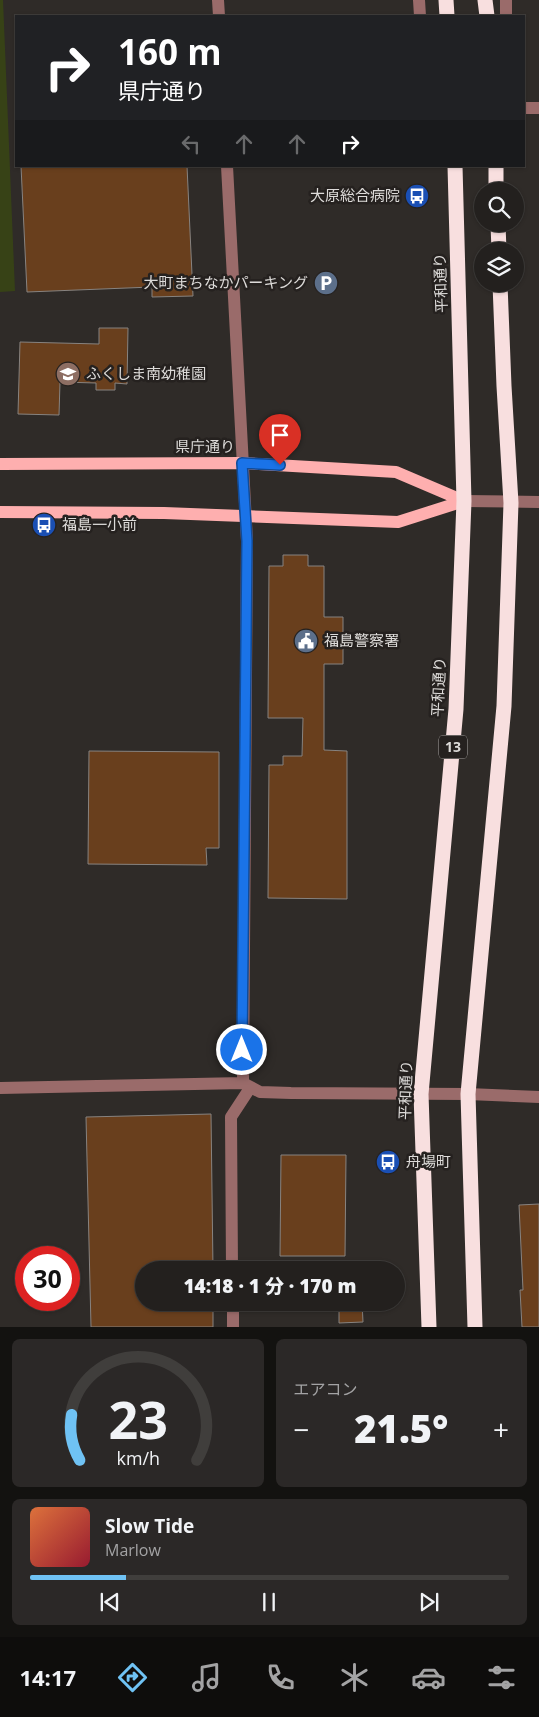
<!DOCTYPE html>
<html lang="ja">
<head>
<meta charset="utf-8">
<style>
  :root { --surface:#23201e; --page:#2b2827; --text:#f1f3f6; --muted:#a3a3a4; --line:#403e3c; --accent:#6fc2f4 }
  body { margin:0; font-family:"Open Sans","Noto Sans JP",sans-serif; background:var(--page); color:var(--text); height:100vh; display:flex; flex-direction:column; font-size:19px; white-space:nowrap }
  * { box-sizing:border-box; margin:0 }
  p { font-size:16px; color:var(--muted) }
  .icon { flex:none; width:28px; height:28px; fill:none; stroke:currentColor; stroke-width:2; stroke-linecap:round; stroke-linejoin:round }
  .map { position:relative; height:1327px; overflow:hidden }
  .panel { display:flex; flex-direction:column; gap:12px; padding:12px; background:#131210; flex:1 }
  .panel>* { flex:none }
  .guide { position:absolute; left:15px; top:15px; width:510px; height:152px; border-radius:0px; box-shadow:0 1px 4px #0004,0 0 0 1px var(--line); background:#202124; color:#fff; overflow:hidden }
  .controls { position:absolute; left:474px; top:182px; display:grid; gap:10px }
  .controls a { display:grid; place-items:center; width:50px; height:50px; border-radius:50%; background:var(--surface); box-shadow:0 1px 4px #0004,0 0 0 1px var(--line); font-size:25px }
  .speed { position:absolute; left:15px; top:1246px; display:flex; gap:10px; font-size:25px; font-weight:700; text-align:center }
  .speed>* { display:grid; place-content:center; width:65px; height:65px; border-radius:50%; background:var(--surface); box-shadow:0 1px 4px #0004,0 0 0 1px var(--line); line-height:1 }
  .speed .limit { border:8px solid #d22; background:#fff; color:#111 }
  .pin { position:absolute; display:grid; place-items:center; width:42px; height:42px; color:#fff; margin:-51px -21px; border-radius:50% 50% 50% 0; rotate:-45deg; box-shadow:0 0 5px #0007 }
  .pin .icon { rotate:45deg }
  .me { position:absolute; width:55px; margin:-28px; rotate:0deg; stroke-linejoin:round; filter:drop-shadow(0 0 4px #0008) }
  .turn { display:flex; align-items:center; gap:18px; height:105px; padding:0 20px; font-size:22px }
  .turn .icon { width:65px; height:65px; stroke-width:2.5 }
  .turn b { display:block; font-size:35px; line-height:42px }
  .lanes { display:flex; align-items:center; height:48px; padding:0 20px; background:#0003; justify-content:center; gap:25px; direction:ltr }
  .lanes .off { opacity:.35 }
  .big { font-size:38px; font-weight:800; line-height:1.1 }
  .panel .card { flex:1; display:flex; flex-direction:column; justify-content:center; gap:8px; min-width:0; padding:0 18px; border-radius:8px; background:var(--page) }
  .panel .dial { align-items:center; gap:0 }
  .dial svg { height:130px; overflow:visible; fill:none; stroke:var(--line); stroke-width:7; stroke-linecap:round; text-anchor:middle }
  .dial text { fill:var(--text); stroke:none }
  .song { display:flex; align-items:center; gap:15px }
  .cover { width:60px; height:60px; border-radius:8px; background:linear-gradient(135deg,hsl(20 70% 55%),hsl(350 70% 35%)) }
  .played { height:5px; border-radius:2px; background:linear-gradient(90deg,var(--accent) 20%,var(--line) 20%) }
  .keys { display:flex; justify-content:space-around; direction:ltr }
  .heat { display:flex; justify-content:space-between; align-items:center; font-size:28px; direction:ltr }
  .panel .tiles { flex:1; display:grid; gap:12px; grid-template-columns:1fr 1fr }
  .card:last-child { grid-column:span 2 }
  .trip { position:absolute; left:135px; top:1261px; width:270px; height:50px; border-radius:25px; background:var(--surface); box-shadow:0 1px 4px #0004,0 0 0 1px var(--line); font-weight:800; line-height:50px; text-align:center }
  .dock { display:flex; height:80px; justify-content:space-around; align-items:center; background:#0e0d0c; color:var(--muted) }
  .dock .icon { width:35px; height:35px }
  .dock .selected { color:var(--accent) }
  .dock b { font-size:22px; color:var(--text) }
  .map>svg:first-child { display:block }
</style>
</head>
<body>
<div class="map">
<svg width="539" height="1327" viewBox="0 0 539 1327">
  <rect width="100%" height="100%" fill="#2f2b28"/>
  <path fill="#374216" d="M0 0H3L15 291 0 292Z"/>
  <path fill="#693f1d" stroke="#878380" d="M21 166H187L193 296 152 297V287L27 292Z
    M99 328H128L127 384 115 383V390H96V383L60 382 59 415 18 414 20 342 99 344Z
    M283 555H308V566H324V617H343V664H324V750L347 751V899L268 898 269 765H283V756H302L303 718H268L269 566H283Z
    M89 751 219 752V848H206L207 865 88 864Z
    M211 1114 213 1270H144V1302H213V1327H91L86 1117Z
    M281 1155H346L345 1256H280Z
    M539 1204V1327H522L520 1290H523L519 1205Z
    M339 1302H362L363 1322 339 1323Z"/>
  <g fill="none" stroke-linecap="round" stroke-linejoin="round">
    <path stroke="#9a6b6a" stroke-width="12" d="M218 0 219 16
      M419 0 420 16
      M506 0V16
      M524 108H539
      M227 166 247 541 243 1083 260 1092 291 1093 468 1094 539 1097
      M464 501 539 502
      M0 1088 243 1083
      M232 1270 231 1117 250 1088
      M233 1302V1327"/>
    <path stroke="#feafaf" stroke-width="12" d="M0 464 242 463 396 472 464 501
      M0 512 164 513 398 522 464 501"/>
    <path stroke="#f8dfdf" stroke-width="15" d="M446 0 447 16
      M485 0 487 16
      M496 166V191
      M498 224 499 251
      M429 1327 421 1094 456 709 464 501 455 166
      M475 1327 468 1094 504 706 511 503 504 386 500 284"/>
  </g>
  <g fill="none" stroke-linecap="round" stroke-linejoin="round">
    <g stroke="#114b97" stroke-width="12">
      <path id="route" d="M242 1050 247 541 242 463 280 465"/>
    </g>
    <use href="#route" stroke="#1a73e8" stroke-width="9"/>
  </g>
  <defs>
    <g id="bus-disc" transform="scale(1.25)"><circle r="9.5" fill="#1a4fb4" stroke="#25211f"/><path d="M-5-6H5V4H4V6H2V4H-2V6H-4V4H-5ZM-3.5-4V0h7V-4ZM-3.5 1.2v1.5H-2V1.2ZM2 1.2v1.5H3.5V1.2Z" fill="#fff"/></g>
    <g id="parking-disc" transform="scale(1.25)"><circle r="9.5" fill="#5c6f8a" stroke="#25211f"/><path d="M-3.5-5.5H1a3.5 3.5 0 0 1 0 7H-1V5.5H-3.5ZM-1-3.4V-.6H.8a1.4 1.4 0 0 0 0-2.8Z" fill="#fff"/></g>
    <g id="school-disc" transform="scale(1.25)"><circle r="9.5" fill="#8d6e63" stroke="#25211f"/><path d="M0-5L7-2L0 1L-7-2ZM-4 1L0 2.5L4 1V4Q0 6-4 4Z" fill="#fff"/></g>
    <g id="civic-disc" transform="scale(1.25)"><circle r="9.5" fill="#5c6f8a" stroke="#25211f"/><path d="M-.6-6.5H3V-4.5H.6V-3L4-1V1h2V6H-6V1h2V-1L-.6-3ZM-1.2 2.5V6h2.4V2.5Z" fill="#fff"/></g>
  </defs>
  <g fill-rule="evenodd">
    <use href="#bus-disc" x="417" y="196"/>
    <use href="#parking-disc" x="326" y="283"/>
    <use href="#school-disc" x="68" y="374"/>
    <use href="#bus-disc" x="44" y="525"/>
    <use href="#civic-disc" x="306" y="641"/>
    <use href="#bus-disc" x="388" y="1162"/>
  </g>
  <g text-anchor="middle" stroke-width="5" stroke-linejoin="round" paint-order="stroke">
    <rect fill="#25211f" stroke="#a6a3a1" stroke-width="1" x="439" y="735.5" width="28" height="23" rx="4"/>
    <g font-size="14" font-weight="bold" fill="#dddbd9">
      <text x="453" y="752">13</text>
    </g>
    <g font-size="15" fill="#dddbd9" stroke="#25211f" text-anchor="start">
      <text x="400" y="201" text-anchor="end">大原総合病院</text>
      <text x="308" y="288" text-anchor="end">大町まちなかパーキング</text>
      <text x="86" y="379">ふくしま南幼稚園</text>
      <text x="62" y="530">福島一小前</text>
      <text x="324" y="646">福島警察署</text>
      <text x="406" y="1167">舟場町</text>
    </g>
    <g font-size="15" fill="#dddbd9" stroke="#25211f">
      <text transform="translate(441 283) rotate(-92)" y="5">平和通り</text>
      <text x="205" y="452">県庁通り</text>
      <text transform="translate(439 687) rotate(-87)" y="5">平和通り</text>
      <text transform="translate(406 1090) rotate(-88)" y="5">平和通り</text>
    </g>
  </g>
</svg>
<div class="controls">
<a><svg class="icon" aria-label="search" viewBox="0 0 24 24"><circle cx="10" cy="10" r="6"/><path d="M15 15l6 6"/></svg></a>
<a><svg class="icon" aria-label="layers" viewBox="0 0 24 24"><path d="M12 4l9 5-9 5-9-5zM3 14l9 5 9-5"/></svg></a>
</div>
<div class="speed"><div class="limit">30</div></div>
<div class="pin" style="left:280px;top:465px;background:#d93025"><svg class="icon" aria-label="arrive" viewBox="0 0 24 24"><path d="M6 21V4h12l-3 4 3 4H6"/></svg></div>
<svg class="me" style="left:242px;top:1050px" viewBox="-20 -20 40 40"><circle r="17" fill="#1a73e8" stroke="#fff" stroke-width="3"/><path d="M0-11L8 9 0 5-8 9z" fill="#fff"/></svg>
<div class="trip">14:18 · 1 分 · 170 m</div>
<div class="guide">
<div class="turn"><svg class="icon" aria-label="right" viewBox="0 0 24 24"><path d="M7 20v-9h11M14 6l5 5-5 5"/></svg><div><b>160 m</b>県庁通り</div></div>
<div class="lanes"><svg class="icon off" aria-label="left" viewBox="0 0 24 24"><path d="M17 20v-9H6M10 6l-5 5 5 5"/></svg><svg class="icon off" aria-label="ahead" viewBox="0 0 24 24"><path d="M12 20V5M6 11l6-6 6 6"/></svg><svg class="icon off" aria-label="ahead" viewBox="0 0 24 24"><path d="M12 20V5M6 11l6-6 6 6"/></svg><svg class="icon" aria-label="right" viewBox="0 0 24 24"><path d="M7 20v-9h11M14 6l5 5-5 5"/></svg></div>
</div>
</div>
<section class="panel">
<div class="tiles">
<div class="card dial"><svg viewBox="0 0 100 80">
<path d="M14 69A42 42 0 1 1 86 69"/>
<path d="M14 69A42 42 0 0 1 9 41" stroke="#6fc2f4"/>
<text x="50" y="56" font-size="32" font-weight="700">23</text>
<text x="50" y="72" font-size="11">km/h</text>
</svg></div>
<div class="card"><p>エアコン</p>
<div class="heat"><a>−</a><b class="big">21.5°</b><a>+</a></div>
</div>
<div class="card">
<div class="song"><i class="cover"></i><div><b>Slow Tide</b><p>Marlow</p></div></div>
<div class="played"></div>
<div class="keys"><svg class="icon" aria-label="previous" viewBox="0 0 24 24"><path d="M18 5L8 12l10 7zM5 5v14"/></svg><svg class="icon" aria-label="pause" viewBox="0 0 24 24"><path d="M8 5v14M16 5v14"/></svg><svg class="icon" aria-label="next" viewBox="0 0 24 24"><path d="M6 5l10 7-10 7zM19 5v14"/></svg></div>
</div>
</div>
</section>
<nav class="dock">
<b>14:17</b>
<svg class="icon selected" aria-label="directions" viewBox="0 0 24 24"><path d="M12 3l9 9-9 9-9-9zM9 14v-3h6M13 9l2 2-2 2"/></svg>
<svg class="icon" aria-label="music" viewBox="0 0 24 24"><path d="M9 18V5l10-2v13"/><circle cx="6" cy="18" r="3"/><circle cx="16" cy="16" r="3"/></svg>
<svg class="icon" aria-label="phone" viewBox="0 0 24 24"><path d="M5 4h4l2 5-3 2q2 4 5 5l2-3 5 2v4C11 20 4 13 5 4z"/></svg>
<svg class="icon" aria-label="climate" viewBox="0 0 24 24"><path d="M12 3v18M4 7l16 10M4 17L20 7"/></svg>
<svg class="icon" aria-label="car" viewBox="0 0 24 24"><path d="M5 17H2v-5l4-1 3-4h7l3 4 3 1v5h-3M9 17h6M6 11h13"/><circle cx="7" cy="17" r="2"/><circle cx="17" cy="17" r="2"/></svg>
<svg class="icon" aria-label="filters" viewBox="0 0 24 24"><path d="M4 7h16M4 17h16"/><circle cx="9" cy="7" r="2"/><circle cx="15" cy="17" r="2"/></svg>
</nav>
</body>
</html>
